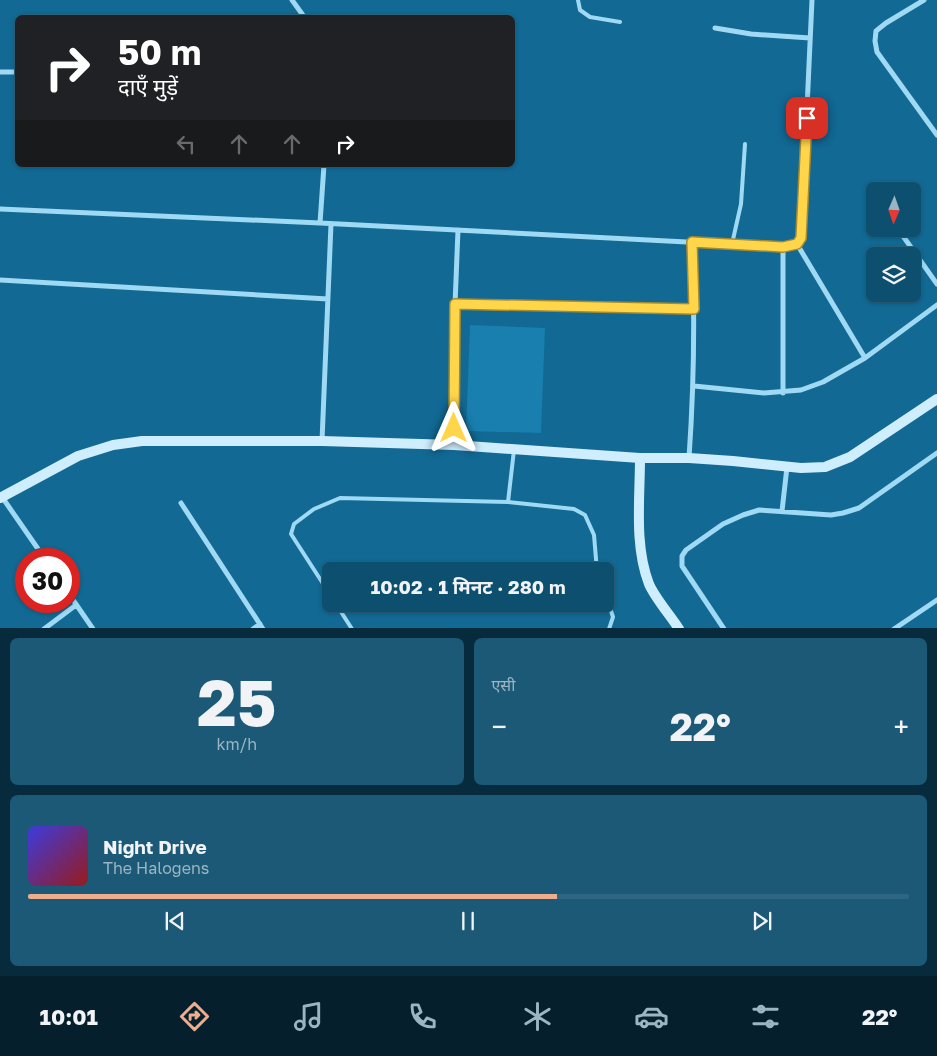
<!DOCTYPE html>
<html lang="hi">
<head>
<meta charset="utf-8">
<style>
  :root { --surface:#0d4f6f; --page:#1b5977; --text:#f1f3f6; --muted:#9ab5c3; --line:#2d6682; --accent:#eead8d }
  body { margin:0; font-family:"Golos Text","Noto Sans Devanagari",sans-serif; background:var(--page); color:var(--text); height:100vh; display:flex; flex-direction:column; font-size:19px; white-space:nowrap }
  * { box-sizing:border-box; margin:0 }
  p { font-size:16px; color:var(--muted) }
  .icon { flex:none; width:28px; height:28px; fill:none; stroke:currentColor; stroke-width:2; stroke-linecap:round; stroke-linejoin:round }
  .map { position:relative; height:628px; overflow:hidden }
  .sheet { display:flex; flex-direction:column; gap:10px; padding:10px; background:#072b3d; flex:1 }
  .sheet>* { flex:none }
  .banner { position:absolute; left:15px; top:15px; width:500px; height:152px; border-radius:8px; box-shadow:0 1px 4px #0004,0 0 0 1px var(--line); background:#202124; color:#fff; overflow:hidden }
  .needle { width:32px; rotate:182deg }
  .controls { position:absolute; left:866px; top:182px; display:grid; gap:10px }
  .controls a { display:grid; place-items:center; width:55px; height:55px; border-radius:8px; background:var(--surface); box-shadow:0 1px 4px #0004,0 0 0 1px var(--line); font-size:25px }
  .speed { position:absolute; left:15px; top:548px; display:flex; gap:10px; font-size:25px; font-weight:700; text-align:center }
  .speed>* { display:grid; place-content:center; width:65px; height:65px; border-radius:50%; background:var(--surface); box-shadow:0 1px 4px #0004,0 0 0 1px var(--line); line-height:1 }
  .speed .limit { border:8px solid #d22; background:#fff; color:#111 }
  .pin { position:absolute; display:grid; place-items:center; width:42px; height:42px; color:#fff; margin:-21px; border-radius:10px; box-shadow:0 2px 8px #0006 }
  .me { position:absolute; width:55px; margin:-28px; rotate:0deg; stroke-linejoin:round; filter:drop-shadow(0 0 4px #0008) }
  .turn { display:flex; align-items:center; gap:18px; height:105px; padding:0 20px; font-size:22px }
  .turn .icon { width:65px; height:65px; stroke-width:2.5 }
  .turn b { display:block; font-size:35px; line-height:42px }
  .lanes { display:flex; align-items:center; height:48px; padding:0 20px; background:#0003; justify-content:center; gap:25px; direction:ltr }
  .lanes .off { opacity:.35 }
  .big { font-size:38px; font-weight:700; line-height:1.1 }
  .sheet .widget { flex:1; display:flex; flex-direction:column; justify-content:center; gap:8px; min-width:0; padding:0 18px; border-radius:8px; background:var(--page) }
  .sheet .dial { align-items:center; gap:0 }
  .dial b { font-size:65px; line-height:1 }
  .song { display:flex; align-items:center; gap:15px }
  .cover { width:60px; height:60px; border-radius:8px; background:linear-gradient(135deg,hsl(240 70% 55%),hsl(0 70% 35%)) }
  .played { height:5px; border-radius:2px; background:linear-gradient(90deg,var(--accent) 60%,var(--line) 60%) }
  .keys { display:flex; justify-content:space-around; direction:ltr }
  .heat { display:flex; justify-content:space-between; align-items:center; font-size:28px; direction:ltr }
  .sheet .tiles { flex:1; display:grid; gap:10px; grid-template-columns:1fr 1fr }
  .widget:last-child { grid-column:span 2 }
  .trip { position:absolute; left:322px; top:562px; width:292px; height:50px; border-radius:8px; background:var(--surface); box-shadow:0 1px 4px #0004,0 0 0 1px var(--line); font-weight:700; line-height:50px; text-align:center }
  .dock { display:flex; height:80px; justify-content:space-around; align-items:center; background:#05202c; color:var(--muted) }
  .dock .icon { width:35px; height:35px }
  .dock .active { color:var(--accent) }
  .dock b { font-size:22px; color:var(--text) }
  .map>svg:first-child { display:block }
</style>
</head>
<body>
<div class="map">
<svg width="937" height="629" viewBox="0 0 937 629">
  <rect width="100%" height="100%" fill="#116994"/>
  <path fill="#197fae" d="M470 325 545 328 541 433 466 431Z"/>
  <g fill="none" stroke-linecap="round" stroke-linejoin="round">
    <path stroke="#9fd9f3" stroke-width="4" d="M578 0 580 10 590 17 620 22
      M732 244 741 204 745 144
      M508 502 514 450
      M331 596 291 534 294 524 314 509 340 498 508 502 574 509 585 515 594 535 597 571
      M606 596 613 617 609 629
      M336 604 352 629"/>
    <path stroke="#9fd9f3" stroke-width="5" d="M292 0 305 18
      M924 0 886 23 876 31 875 41 877 52 937 135
      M715 28 751 34 810 38
      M0 72H18
      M0 209 320 223 783 247C792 246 796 245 801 238L812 0
      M320 223 324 165
      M898 229 937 284
      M797 244 865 358
      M0 280 328 299
      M455 305 695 309
      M694 386 764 393 801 390 823 382 865 358 937 305
      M783 393V247
      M322 441 331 224
      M454 445 455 305 458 230
      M689 458C694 386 695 314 692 242
      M2 497 45 559
      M181 503 263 629
      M782 511 787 467
      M69 594 93 629
      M44 629 76 605
      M253 629 260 624
      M724 629 682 566V556L686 550 723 524 743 515 759 510 831 515 843 513 859 508 937 453
      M894 629 937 600"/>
    <path stroke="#ceedfd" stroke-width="10" d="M640 458C640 499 634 545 649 584 655 598 670 615 679 629
      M0 498 78 456 113 445 142 441H322L454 445 640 458H689L733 461 801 468 825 467 850 457 937 399"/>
  </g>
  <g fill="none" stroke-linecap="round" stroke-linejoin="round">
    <g stroke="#a68a30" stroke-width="12">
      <path id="route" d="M454 428 455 304 694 309 692 242 783 247 797 244 801 238 807 118"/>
    </g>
    <use href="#route" stroke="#ffd54a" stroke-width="9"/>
  </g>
</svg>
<div class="controls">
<a><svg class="needle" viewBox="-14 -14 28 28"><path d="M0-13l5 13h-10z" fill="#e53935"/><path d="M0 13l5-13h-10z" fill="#9ab5c3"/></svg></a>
<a><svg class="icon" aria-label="layers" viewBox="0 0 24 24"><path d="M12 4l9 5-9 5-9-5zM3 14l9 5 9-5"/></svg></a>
</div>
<div class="speed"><div class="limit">30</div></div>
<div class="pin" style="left:807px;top:118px;background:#d93025"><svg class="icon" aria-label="arrive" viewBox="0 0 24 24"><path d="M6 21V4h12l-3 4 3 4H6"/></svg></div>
<svg class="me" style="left:454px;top:428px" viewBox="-20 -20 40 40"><path d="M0-17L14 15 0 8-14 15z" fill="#ffd54a" stroke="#fff" stroke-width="4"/></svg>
<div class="trip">10:02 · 1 मिनट · 280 m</div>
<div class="banner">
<div class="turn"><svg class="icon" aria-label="right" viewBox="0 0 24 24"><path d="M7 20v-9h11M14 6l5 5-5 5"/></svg><div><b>50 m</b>दाएँ मुड़ें</div></div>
<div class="lanes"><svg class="icon off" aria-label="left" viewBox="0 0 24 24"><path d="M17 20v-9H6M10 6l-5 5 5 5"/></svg><svg class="icon off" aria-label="ahead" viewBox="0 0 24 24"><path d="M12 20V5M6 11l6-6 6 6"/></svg><svg class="icon off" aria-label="ahead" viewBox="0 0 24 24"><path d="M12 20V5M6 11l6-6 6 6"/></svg><svg class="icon" aria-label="right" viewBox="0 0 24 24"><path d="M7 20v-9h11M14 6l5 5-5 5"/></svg></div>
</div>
</div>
<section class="sheet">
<div class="tiles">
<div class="widget dial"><b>25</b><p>km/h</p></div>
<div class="widget"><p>एसी</p>
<div class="heat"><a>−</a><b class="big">22°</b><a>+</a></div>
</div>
<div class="widget">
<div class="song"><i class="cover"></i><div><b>Night Drive</b><p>The Halogens</p></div></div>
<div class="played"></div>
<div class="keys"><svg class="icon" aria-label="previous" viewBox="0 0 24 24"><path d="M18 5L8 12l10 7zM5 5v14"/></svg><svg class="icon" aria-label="pause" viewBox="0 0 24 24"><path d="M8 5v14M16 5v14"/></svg><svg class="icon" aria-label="next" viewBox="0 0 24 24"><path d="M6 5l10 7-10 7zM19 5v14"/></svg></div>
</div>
</div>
</section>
<nav class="dock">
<b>10:01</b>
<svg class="icon active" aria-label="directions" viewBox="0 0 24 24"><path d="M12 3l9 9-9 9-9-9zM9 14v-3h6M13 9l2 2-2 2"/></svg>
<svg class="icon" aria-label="music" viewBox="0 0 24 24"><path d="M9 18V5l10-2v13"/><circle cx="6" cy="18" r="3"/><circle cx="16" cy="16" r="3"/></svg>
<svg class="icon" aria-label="phone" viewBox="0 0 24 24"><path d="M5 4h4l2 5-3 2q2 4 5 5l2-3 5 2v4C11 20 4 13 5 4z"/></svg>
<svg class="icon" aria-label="climate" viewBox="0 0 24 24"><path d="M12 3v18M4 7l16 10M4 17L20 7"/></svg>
<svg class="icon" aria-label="car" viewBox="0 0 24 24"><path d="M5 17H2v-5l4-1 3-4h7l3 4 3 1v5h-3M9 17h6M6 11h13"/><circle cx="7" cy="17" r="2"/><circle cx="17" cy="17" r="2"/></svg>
<svg class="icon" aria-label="filters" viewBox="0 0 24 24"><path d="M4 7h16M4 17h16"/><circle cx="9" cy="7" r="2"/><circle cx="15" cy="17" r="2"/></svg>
<b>22°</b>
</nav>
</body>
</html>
